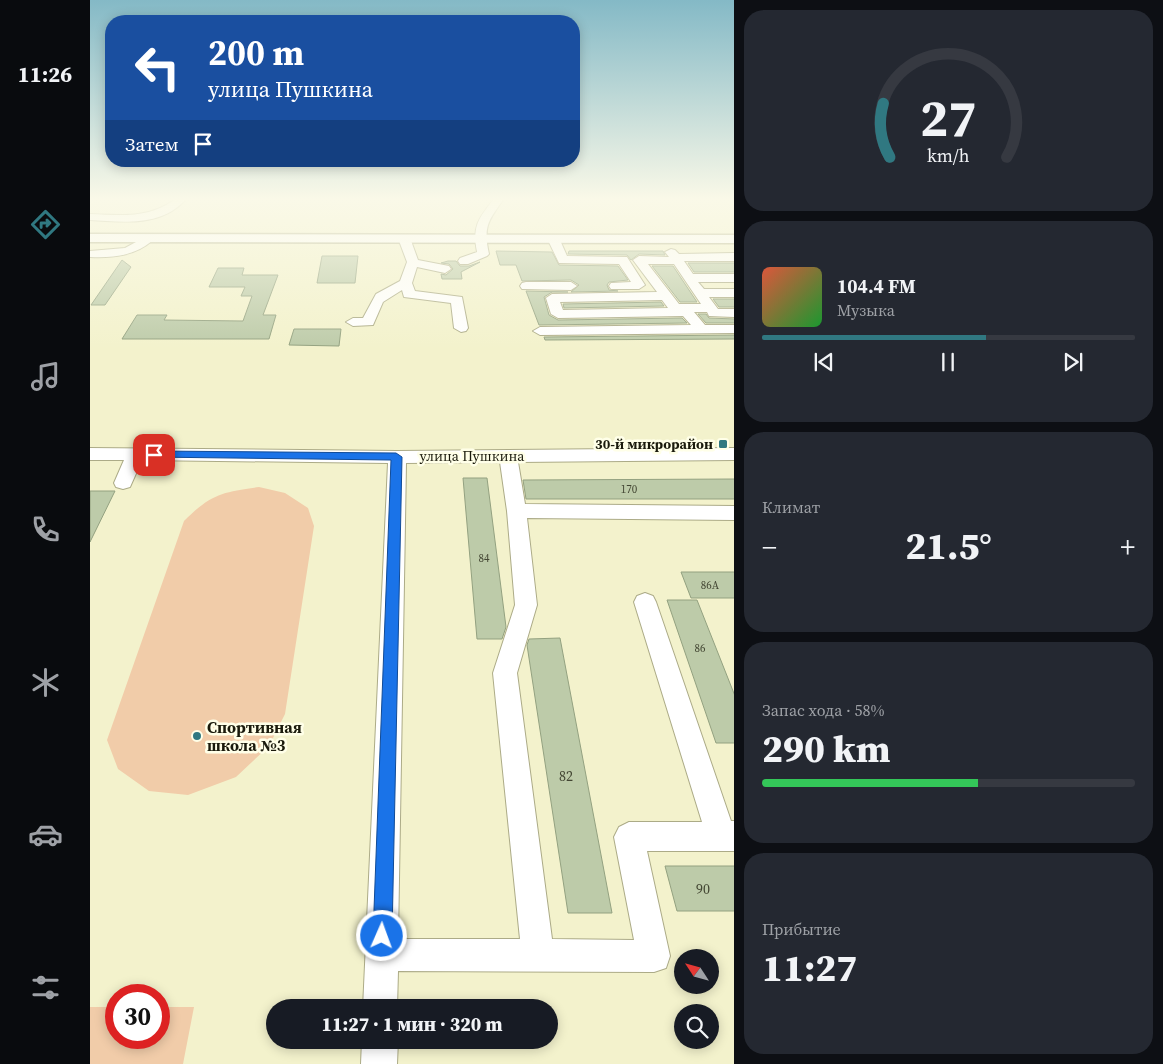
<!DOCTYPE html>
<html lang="ru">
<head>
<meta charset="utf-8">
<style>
  :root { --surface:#171b24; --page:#242831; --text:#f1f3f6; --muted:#9ea1a6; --line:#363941; --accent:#307881 }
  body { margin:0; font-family:"Source Serif 4",serif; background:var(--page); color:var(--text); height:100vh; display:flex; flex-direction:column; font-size:19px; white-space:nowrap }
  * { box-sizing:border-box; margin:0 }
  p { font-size:16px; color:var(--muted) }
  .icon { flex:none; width:28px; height:28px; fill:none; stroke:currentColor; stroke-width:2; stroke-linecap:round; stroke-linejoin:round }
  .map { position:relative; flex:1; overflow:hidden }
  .drawer { display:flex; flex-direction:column; gap:10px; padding:10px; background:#0d0f14; width:429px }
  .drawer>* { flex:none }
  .top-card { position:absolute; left:15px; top:15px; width:475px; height:152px; border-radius:20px; box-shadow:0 2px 12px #0003; background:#1a4fa0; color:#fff; overflow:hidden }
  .needle { width:32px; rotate:306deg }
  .tools { position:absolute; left:584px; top:949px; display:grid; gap:10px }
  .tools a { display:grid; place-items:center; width:45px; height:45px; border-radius:50%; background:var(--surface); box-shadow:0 2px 12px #0003; font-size:25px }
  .speed { position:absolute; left:15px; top:984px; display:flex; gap:10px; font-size:25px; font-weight:700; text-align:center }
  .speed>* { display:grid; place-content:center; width:65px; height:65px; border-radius:50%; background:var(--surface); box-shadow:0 2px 12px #0003; line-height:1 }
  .speed .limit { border:8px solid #d22; background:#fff; color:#111 }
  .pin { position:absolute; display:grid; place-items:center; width:42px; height:42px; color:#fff; margin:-21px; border-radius:10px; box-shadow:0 2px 8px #0006 }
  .me { position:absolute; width:55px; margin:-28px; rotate:2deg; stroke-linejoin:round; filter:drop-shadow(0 0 4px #0008) }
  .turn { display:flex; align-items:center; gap:18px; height:105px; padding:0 20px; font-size:22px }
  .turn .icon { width:65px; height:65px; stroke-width:2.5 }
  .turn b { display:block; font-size:35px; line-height:42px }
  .then { display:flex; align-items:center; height:48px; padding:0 20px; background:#0003; gap:10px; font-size:19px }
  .big { font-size:38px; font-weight:800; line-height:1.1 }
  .drawer .tile { flex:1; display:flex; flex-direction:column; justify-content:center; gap:8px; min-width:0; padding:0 18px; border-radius:20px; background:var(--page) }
  .drawer .dial { align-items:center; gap:0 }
  .dial svg { height:130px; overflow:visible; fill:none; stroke:var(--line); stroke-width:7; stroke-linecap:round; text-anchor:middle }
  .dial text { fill:var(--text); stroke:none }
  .song { display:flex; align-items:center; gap:15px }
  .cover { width:60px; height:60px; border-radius:8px; background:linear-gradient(135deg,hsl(10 70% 55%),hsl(130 70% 35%)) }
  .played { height:5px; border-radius:2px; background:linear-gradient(90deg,var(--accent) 60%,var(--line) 60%) }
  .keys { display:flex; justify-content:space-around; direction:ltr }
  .heat { display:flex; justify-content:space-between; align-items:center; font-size:28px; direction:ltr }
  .charge { height:8px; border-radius:4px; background:linear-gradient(90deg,#34c759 58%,var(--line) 0) }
  .trip { position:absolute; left:176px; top:999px; width:292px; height:50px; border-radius:25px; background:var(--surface); box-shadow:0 2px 12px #0003; font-weight:800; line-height:50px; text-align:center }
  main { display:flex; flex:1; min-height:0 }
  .tabs { display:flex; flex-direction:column; width:90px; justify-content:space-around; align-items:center; background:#090b0e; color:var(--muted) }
  .tabs .icon { width:35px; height:35px }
  .tabs .current { color:var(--accent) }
  .tabs b { font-size:22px; color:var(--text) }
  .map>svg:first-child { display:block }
</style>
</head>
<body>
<main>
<nav class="tabs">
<b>11:26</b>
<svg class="icon current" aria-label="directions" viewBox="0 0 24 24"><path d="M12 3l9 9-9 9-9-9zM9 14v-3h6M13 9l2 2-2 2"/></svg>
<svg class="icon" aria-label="music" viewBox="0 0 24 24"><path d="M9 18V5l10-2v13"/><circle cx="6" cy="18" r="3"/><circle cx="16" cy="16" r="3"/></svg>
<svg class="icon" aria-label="phone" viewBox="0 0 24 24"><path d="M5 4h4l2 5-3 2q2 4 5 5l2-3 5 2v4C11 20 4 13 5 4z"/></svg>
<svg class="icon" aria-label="climate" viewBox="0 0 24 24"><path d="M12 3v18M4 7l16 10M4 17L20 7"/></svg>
<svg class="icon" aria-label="car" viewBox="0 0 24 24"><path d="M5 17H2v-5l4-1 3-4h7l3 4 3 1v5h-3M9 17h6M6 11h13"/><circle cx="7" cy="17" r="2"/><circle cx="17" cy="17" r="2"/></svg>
<svg class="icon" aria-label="filters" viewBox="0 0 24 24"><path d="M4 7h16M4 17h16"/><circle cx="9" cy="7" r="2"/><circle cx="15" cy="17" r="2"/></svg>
</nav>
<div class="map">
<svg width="645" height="1064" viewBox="0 0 645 1064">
  <rect width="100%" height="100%" fill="#f3f2cc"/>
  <path fill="#f1cca9" d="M169 487 195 493 218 508 224 526 195 714 179 746 146 777 98 795 59 791 28 769 17 740 94 521C121 494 132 492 169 487Z
    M0 1007H26V1038H69V1007H104L93 1064H0Z"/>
  <path fill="#bdcba9" stroke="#93a180" d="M406 251 462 252 469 265 528 266 538 280 519 282 517 285 519 290 528 291 481 292 489 285 481 280 432 281 426 265H410Z
    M479 251H573L575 255 549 254 541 260 537 255 478 254Z
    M232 256H268L265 283H227Z
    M32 260 41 267 15 305H1Z
    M358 261H366L370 266H379L390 262 371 272 372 279H352L351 274 356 275 363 269 359 264 351 263Z
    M598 263H645V272H604Z
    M562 266H583L607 302H590Z
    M128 268H154L152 275H188L173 315H186L179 339H32L47 315H77L74 320 153 321 162 296H151L155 287H119Z
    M436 291 478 292H462L454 297 459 315 468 320 592 318 597 323 449 325Z
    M623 299H645V307H629Z
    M571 302 574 306 474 308 473 304Z
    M608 314H616L619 318 645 319V323H616Z
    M204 329H251L249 346 199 345Z
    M645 335V339L455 340 454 337Z
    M373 478H397L416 627 412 639H387Z
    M645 479V499H436L433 480Z
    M0 491H25L0 542Z
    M591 572H645V598H601Z
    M577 600H607L645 696V743H626Z
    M470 638 522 913H478L437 645 439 639Z
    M575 866H645V911H587Z"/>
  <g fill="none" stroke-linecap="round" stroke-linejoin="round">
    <g stroke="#acab87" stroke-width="2">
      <path id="minor" d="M84 200H95C71 227 32 222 0 220V214C30 215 58 219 84 200Z
        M403 200H413C398 221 393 227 399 254L397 256 378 264H370L368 261 370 258 387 252C382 227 388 219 403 200Z
        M59 235 63 236 65 238 63 240C45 256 23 258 0 257V251L35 248Z
        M314 235 320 238 328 260 359 266 361 269 355 273 327 267 322 283 325 291 372 297 378 328 376 331 371 332 364 328 361 303 314 297 312 290 293 302 283 325 263 326 256 322 263 318H273L286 294 310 281 317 262 308 238Z
        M463 235 469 238 477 256 537 257 555 285 549 289H521L519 286 521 283 541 282 529 264 469 263 457 238Z
        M581 249 585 250 589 254 645 253V261H594L603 274H645V282H608L614 289H645V297H619L628 309H645V317L619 316 617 312H604L615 325H645V333L450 335 443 331 450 327 601 325 593 316 468 318 461 314 456 298 462 294 567 292 543 260 549 256 579 257 575 252ZM558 264H584L611 304H589ZM572 300 578 308 473 310 470 302Z
        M436 282H481L487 286 481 290 432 289 430 286 432 283Z
        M0 448 307 451 645 448V460L428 462 435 504 645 506V520L437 518 447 605 427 673 462 939 544 940 524 837 529 827 539 822H612L544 602 547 596 555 593 563 596 566 602 641 821H645V851H557L580 956 576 968 564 972 308 971 307 1008H273L298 463 52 460 40 487 33 489 26 487 24 483 34 460H0ZM410 462 417 511 425 605 403 673 430 939H308L316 463Z
        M272 1040H308L307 1064H271Z"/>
    </g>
    <g stroke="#acab87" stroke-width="3">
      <path id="major" d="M0 234 645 235V243L0 242Z"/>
    </g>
    <use href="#minor" fill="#fff" fill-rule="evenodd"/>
    <use href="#major" fill="#fff" fill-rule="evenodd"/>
  </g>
  <linearGradient id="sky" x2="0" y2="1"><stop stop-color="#84b9c6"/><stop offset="0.57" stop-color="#faf9e8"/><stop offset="1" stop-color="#faf9e8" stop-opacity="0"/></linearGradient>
  <rect width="645" height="349" fill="url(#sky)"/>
  <path fill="#1a73e8" stroke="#114b97" d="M64 451 306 453 312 457 302 936 299 942 292 945 286 942 283 936 301 460 60 457V452Z"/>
  <g fill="#307881" stroke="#ffffe8" stroke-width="2">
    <rect x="628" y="439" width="10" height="10" rx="2.5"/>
    <circle cx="107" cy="736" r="5"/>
  </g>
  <g text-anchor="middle" stroke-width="5" stroke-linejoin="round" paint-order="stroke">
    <g font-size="11" fill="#434633">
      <text x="539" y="493">170</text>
      <text x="394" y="562">84</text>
      <text x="620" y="589">86А</text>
      <text x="610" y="652">86</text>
    </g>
    <g font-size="14" font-weight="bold" fill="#1a1a0c" stroke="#ffffe8" text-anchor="end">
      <text x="623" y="449">30-й микрорайон</text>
    </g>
    <g font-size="14" fill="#1a1a0c" stroke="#ffffe8">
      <text x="382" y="461">улица Пушкина</text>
    </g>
    <g font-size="14" fill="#434633">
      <text x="476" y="781">82</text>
      <text x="613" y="894">90</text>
    </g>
    <g font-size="16" font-weight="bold" fill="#1a1a0c" stroke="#ffffe8" text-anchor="start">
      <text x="117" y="733">Спортивная<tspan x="117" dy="18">школа №3</tspan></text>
    </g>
  </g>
</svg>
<div class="tools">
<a><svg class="needle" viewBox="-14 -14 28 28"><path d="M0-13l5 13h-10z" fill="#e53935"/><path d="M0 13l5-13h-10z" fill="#9ea1a6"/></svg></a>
<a><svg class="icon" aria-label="search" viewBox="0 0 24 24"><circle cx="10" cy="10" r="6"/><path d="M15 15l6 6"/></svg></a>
</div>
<div class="speed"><div class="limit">30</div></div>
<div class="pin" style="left:64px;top:455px;background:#d93025"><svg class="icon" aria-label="arrive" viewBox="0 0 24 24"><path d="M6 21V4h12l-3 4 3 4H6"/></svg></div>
<svg class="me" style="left:292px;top:936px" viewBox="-20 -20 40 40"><circle r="17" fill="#1a73e8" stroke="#fff" stroke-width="3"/><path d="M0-11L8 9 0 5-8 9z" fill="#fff"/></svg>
<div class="trip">11:27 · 1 мин · 320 m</div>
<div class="top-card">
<div class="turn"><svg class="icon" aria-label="left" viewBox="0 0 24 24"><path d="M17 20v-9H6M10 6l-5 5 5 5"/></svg><div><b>200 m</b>улица Пушкина</div></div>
<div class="then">Затем<svg class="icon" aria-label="arrive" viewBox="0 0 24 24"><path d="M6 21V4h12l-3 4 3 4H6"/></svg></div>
</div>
</div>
<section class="drawer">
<div class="tile dial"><svg viewBox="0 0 100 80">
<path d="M14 69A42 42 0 1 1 86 69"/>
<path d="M14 69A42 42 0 0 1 10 36" stroke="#307881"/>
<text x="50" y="56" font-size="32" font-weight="700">27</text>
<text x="50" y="72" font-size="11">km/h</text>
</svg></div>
<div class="tile">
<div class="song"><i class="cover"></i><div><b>104.4 FM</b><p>Музыка</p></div></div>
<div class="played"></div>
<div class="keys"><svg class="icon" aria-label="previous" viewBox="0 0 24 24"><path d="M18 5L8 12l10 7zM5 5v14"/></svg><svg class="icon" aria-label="pause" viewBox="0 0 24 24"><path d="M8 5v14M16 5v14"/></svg><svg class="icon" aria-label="next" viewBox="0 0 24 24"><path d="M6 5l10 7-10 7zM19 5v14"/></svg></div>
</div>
<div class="tile"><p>Климат</p>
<div class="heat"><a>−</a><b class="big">21.5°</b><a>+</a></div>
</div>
<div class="tile"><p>Запас хода · 58%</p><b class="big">290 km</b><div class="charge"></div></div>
<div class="tile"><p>Прибытие</p><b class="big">11:27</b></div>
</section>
</main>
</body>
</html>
